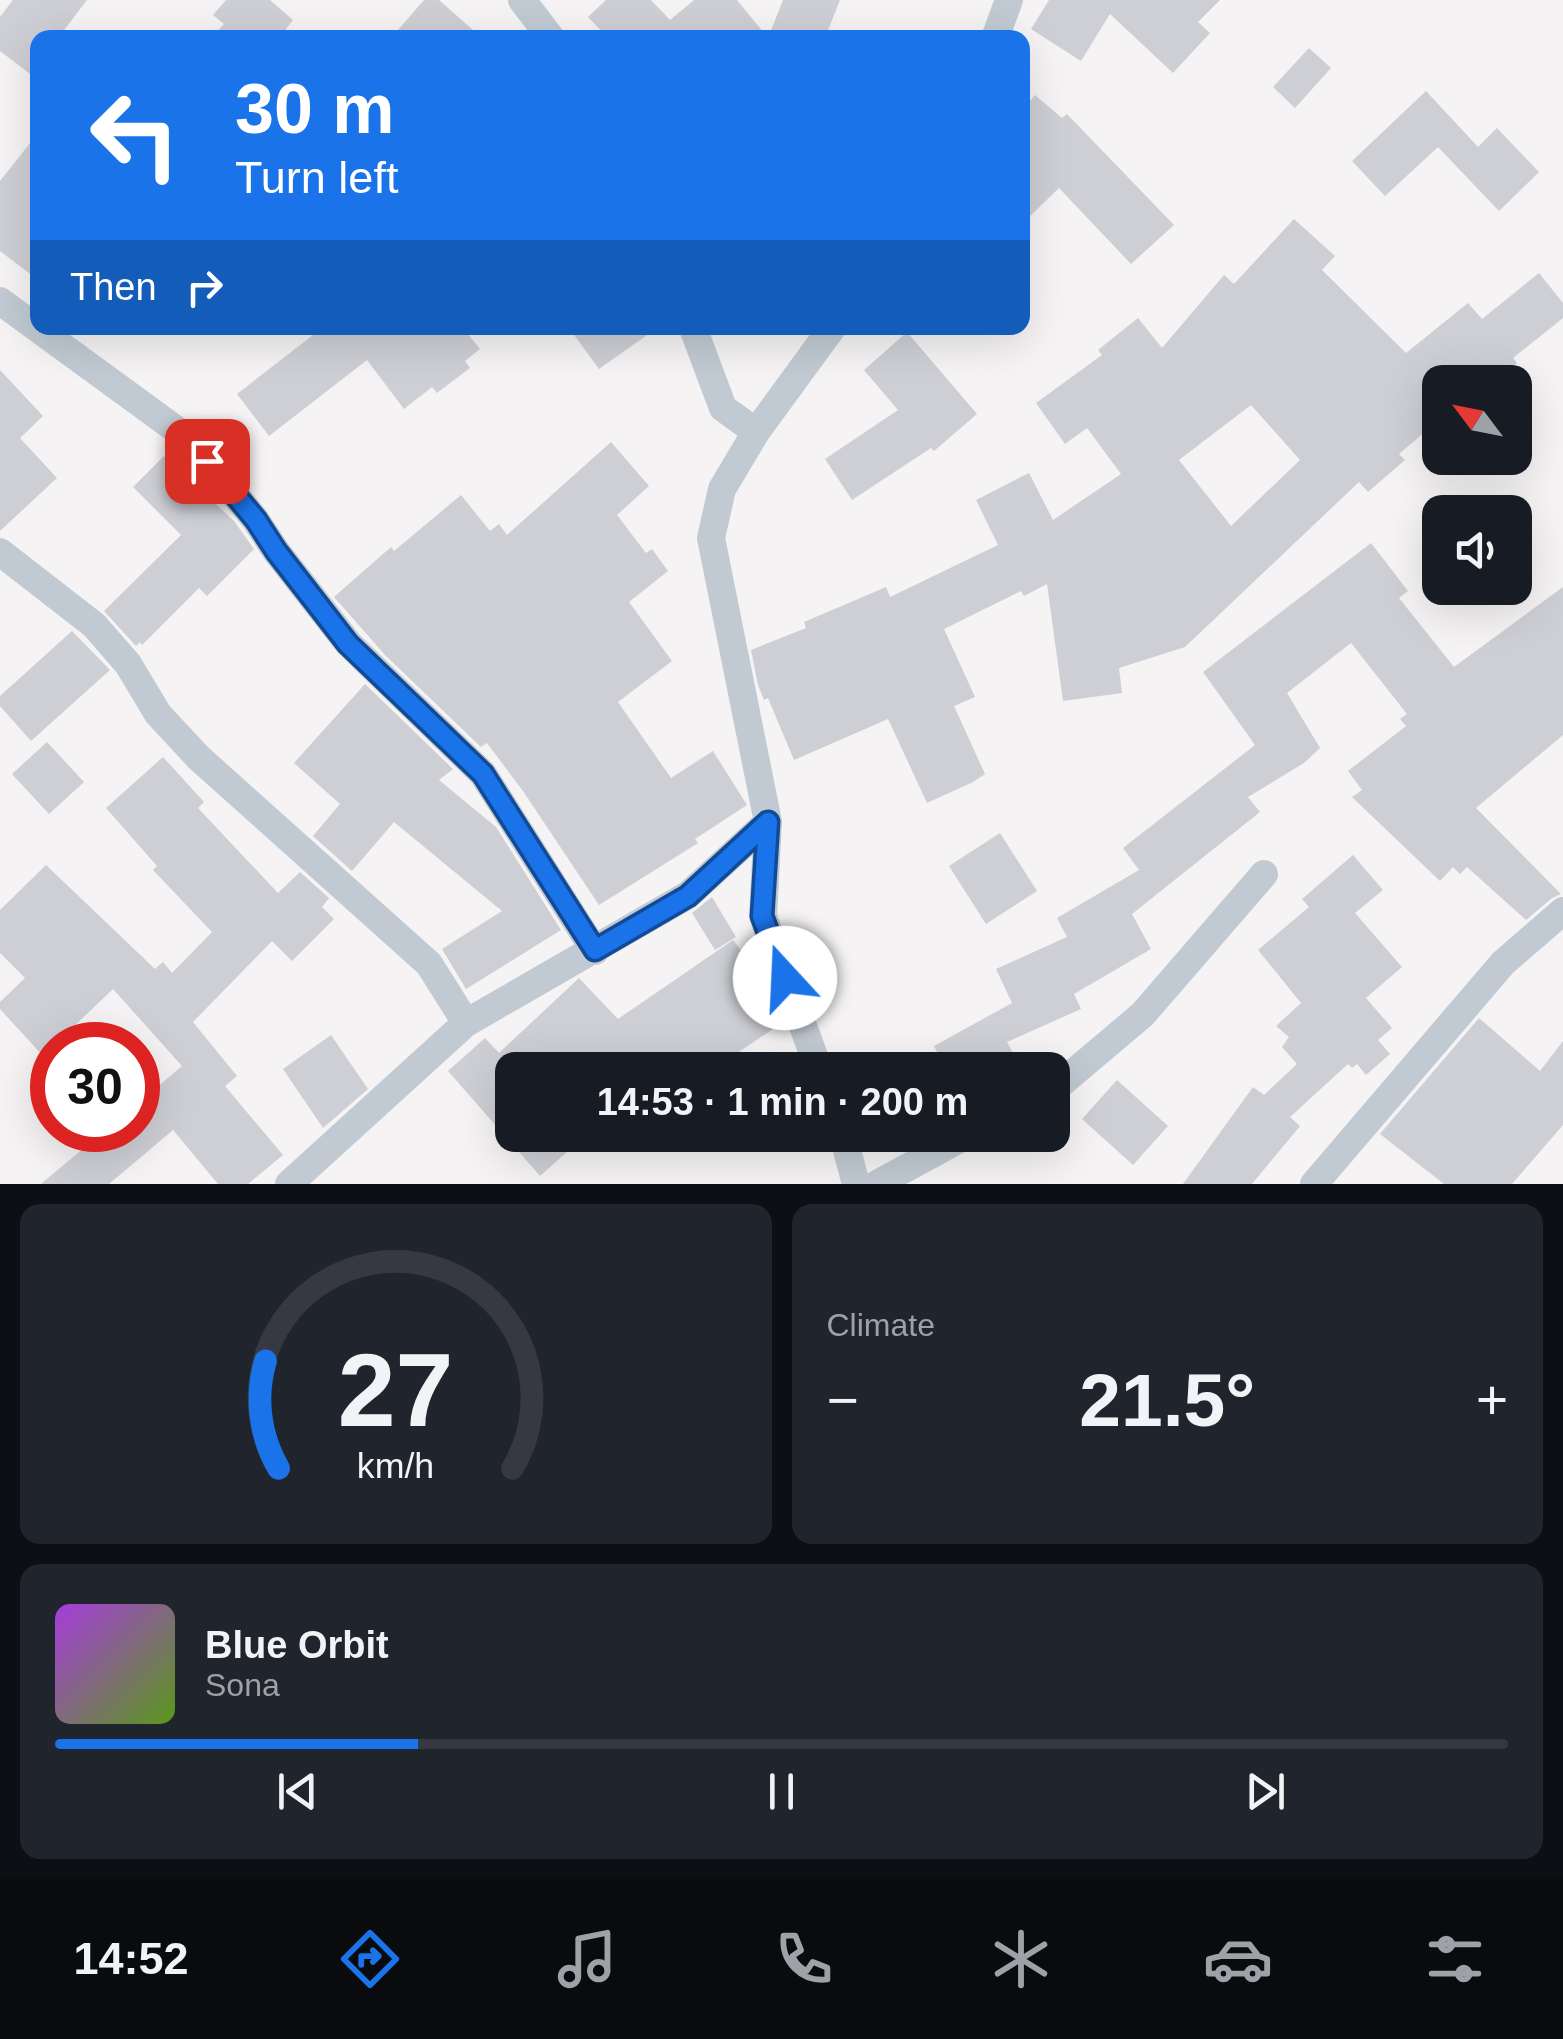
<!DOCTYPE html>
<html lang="en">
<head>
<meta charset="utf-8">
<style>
  :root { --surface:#171b24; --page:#20242c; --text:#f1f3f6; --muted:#9ea1a6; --line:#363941; --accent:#1a73e8 }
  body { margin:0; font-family:Arial,sans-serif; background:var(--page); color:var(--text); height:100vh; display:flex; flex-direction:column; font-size:38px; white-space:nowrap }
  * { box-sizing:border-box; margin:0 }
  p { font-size:32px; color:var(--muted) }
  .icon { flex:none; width:55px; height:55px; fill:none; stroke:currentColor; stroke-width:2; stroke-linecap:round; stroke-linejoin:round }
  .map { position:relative; height:1184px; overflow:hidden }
  .panel { display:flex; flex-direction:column; gap:20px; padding:20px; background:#0d0f14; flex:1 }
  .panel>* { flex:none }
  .hud { position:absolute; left:30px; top:30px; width:1000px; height:305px; border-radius:20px; box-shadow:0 10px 40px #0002; background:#1a73e8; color:#fff; overflow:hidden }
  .needle { width:65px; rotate:302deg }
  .buttons { position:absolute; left:1422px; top:365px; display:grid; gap:20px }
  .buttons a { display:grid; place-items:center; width:110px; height:110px; border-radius:20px; background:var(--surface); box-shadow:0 10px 40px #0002; font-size:50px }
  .speed { position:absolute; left:30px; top:1022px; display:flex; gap:20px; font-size:50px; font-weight:700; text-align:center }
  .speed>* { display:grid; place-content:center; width:130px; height:130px; border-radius:50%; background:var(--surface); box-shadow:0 10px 40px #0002; line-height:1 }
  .speed .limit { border:15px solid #d22; background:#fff; color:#111 }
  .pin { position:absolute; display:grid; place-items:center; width:85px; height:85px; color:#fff; margin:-42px; border-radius:20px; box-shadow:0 5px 15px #0006 }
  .me { position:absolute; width:110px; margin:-55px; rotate:340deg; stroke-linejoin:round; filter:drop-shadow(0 0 8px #0008) }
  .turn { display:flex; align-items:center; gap:35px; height:210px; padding:0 40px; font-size:45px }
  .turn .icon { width:130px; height:130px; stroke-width:2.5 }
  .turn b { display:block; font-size:70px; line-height:85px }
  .then { display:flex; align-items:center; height:95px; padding:0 40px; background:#0003; gap:20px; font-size:38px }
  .big { font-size:75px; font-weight:700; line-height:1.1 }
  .panel .widget { flex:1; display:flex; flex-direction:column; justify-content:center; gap:15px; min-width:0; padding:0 35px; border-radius:20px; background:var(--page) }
  .panel .dial { align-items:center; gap:0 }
  .dial svg { height:260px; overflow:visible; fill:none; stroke:var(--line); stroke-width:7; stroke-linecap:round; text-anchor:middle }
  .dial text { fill:var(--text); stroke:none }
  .song { display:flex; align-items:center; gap:30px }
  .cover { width:120px; height:120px; border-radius:15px; background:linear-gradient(135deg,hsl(280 70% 55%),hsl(90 70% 35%)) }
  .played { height:10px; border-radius:5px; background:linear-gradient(90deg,var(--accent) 25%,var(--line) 25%) }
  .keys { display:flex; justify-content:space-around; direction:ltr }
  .heat { display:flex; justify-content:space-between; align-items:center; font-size:55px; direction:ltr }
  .panel .tiles { flex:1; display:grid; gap:20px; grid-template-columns:1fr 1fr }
  .widget:last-child { grid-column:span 2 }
  .trip { position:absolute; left:495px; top:1052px; width:575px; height:100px; border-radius:20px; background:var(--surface); box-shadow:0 10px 40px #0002; font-weight:700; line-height:100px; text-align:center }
  .tabs { display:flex; height:160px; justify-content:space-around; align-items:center; background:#090b0e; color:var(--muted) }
  .tabs .icon { width:70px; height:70px }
  .tabs .active { color:var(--accent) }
  .tabs b { font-size:45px; color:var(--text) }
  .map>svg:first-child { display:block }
</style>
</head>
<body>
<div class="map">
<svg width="1563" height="1184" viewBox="0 0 1563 1184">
  <rect width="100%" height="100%" fill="#f5f3f3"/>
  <path fill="#cdcfd5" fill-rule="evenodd" d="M13 0H87L58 38H38V80L0 51V17Z
    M226 0H270L293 20 279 38H212L224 24 213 15Z
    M424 0H439L482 38H391Z
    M606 0H651L670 20 694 0H737L768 38H608L588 17Z
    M783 0H840L825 38H768Z
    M1049 0H1220L1198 22 1210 33 1173 73 1110 14 1081 61 1031 29Z
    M1309 48 1331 68 1295 108 1273 87Z
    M1426 91 1478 147 1497 128 1539 172 1499 211 1438 147 1385 196 1352 161Z
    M1035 95 1062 118 1067 114 1174 225 1131 264 1059 188 1022 224V110Z
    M38 133V280L0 251V181Z
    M1294 219 1335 256 1322 270 1406 353 1468 303 1482 319 1539 273 1563 303V318L1513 358 1517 363 1494 382H1440V419L1399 454 1405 460 1368 492 1359 482 1185 647 1119 668 1122 693 1063 701 1047 584 1024 596 1021 591 944 629 975 697 954 706 985 774 973 782 927 803 888 719 794 760 768 698 764 700 758 685 751 650 806 628 804 622 886 587 890 597 998 545 976 500 1029 473 1053 520 1121 474 1087 428 1065 444 1036 403 1102 355 1098 350 1138 318 1162 348 1224 275 1234 284ZM1251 405 1300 460 1231 526 1179 460Z
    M322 328H463L480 349 465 361 470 368 437 393 432 387 404 409 367 360 269 436 237 394Z
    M569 328H657L599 369Z
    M907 332 977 414 934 451 931 448 852 500 825 459 898 410 864 370Z
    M0 370 43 416 20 438 57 478 0 531Z
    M611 442 649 486 617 515 646 553 652 549 668 571 629 602 672 661 618 702 671 778 713 751 747 805 695 839 698 843 599 905 523 791 487 743 481 747 385 655 334 597 391 547 394 551 461 495 490 531 499 524 507 535Z
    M164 456 234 521 254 549 207 596 199 588 142 645 140 642 136 646 104 611 181 535 133 487Z
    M1371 543 1408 591 1399 598 1454 667 1563 587V735L1476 808 1561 894 1552 898 1526 920 1467 867 1460 874 1453 867 1440 881 1352 797 1362 790 1348 771 1406 726 1400 719 1407 714 1351 643 1287 693 1320 748 1304 763 1248 797 1260 812 1132 914 1151 949 1074 994 1081 1009 1007 1042 1022 1070H899L937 1052 934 1046 1012 1003 996 969 1067 937 1057 918 1139 870 1123 848 1255 745 1203 672Z
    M72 631 110 670 31 741 0 706V696Z
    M365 684 453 769 439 780 496 827 561 930 466 989 442 949 502 911 394 822 352 871 313 836 340 804 294 763Z
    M47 742 84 782 49 814 12 774Z
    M163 757 204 802 198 808 278 893 300 872 329 898 322 907 334 919 292 961 272 941 193 1022 237 1076 225 1086 283 1155 248 1184H218L173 1130 109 1184H41L105 1130H138V1103L182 1066 113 989 43 1056 0 1009V1002L25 978 0 953V910L46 865 155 969 163 962 172 973 212 932 153 870 157 866 106 808Z
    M1000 833 1037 891 986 924 949 866Z
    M1353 855 1383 890 1355 913 1402 967 1366 998 1392 1028 1378 1040 1390 1054 1366 1075 1357 1064 1352 1068 1348 1064 1290 1117 1300 1126 1252 1184H1183L1253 1087 1264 1095 1297 1064 1282 1047 1289 1037 1276 1026 1301 1003 1258 950 1309 907 1302 899Z
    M712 897 736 937 715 950 692 913Z
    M733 940 761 976 752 983 779 1025 712 1070H512V1135H586L540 1176 448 1071 485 1038 499 1053 579 978 618 1019Z
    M1479 1018 1540 1071 1563 1041V1125L1512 1184H1444L1380 1134Z
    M331 1035 368 1089 323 1128 283 1069Z
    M1117 1080 1168 1126 1133 1165 1082 1119Z"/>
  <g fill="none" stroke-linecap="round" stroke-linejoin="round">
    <path stroke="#c1cad2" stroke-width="28" d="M522 0 551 38
      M995 38 1009 0
      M0 301 189 439 255 519 276 551 348 643 483 774 595 951
      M693 328 723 408 756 432 722 489 711 538 768 822 763 916 819 1070
      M756 432 832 328
      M0 552 94 625 128 664 158 714 199 758 429 964 466 1023
      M1052 1091 1143 1014 1264 874
      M843 1135 856 1184
      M289 1184 466 1023 688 895 768 822
      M877 1184 967 1135
      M1314 1184 1503 963 1563 911"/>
  </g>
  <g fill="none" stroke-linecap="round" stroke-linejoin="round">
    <g stroke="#114b97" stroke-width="25">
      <path id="route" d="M207 461 256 520 276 551 348 644 483 774 595 950 688 896 768 822 762 916 785 978"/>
    </g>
    <use href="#route" stroke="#1a73e8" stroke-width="18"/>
  </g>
</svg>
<div class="buttons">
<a><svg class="needle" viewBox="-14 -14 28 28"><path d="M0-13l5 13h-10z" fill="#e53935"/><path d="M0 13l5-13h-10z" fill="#9ea1a6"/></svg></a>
<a><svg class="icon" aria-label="sound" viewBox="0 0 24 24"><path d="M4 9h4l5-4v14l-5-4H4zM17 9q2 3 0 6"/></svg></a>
</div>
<div class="speed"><div class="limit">30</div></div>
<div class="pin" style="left:207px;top:461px;background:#d93025"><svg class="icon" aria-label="arrive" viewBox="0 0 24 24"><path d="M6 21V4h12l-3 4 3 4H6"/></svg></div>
<svg class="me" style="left:785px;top:978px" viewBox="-20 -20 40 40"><circle r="19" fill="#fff"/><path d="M0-13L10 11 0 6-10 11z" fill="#1a73e8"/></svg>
<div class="trip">14:53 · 1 min · 200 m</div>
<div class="hud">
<div class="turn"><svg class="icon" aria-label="left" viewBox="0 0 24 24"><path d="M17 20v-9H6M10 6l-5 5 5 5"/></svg><div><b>30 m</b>Turn left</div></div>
<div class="then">Then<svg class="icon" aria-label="right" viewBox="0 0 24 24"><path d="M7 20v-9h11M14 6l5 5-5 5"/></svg></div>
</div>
</div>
<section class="panel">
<div class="tiles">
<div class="widget dial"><svg viewBox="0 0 100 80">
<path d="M14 69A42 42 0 1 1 86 69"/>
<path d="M14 69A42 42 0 0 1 10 36" stroke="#1a73e8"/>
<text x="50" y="56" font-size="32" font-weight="700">27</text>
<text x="50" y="72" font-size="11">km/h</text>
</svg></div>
<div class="widget"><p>Climate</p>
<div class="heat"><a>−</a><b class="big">21.5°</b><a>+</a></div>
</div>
<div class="widget">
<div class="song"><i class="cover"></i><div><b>Blue Orbit</b><p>Sona</p></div></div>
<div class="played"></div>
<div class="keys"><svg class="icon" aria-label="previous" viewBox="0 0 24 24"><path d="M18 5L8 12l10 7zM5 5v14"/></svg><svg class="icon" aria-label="pause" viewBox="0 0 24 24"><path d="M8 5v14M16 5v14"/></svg><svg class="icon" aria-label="next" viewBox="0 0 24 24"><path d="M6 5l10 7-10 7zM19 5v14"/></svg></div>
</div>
</div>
</section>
<nav class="tabs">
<b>14:52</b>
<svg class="icon active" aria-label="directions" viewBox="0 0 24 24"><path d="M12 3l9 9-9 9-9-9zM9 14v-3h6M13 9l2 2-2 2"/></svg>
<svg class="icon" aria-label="music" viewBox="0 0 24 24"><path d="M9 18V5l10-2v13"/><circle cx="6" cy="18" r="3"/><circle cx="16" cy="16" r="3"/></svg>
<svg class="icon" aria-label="phone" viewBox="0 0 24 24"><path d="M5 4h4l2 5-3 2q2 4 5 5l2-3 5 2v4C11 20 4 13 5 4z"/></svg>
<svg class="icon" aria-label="climate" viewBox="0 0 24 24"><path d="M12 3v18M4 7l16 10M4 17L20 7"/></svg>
<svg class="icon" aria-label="car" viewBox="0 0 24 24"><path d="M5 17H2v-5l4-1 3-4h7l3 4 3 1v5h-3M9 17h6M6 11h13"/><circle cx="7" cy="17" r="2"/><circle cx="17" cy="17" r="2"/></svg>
<svg class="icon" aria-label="filters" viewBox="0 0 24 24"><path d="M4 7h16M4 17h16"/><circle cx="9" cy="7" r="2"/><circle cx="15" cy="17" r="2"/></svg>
</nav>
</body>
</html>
